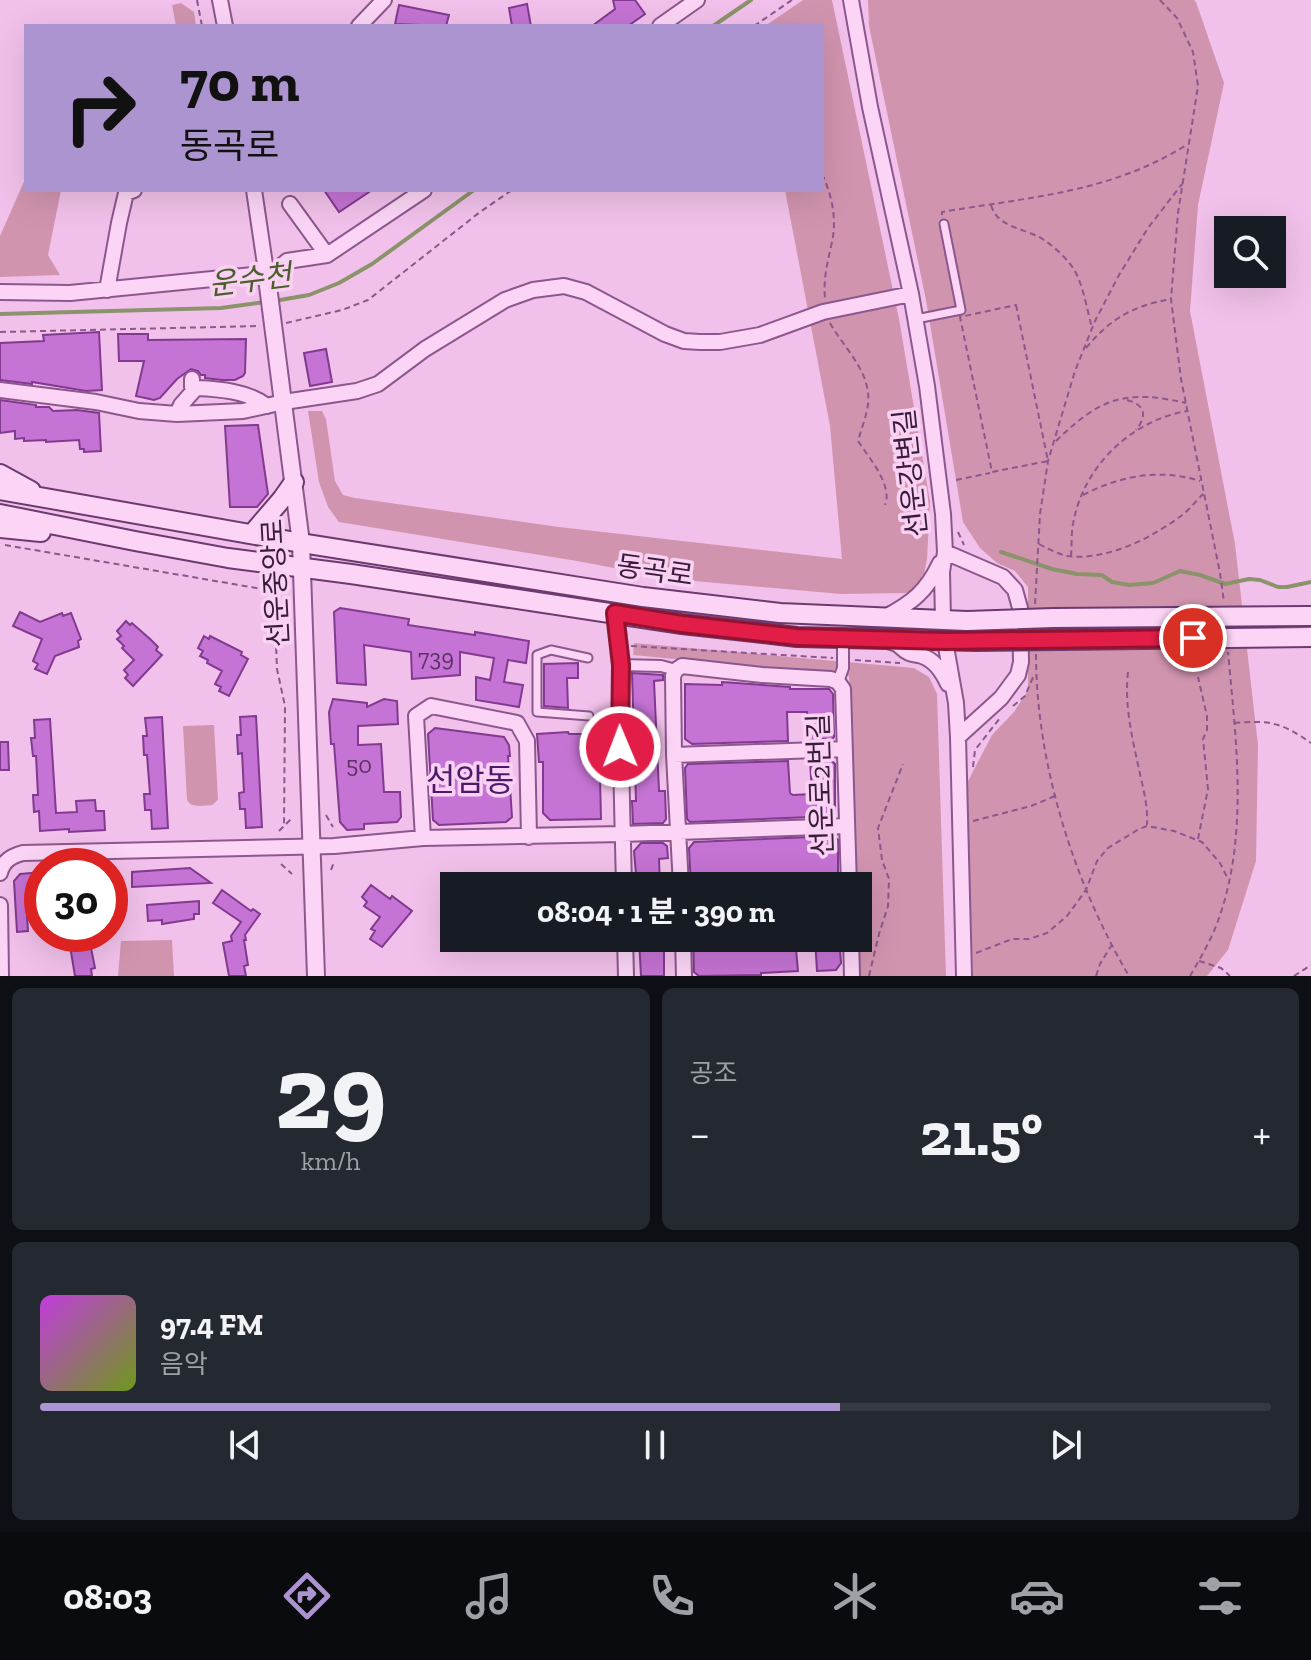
<!DOCTYPE html>
<html lang="ko">
<head>
<meta charset="utf-8">
<style>
  :root { --surface:#171b24; --page:#242831; --text:#f1f3f6; --muted:#9ea1a6; --line:#363941; --accent:#ac94d0 }
  body { margin:0; font-family:"Zilla Slab","Noto Sans KR",serif; background:var(--page); color:var(--text); height:100vh; display:flex; flex-direction:column; font-size:30px; white-space:nowrap }
  * { box-sizing:border-box; margin:0 }
  p { font-size:26px; color:var(--muted) }
  .icon { flex:none; width:44px; height:44px; fill:none; stroke:currentColor; stroke-width:2; stroke-linecap:round; stroke-linejoin:round }
  .map { position:relative; height:976px; overflow:hidden }
  .drawer { display:flex; flex-direction:column; gap:12px; padding:12px; background:#0d0f14; flex:1 }
  .drawer>* { flex:none }
  .guide { position:absolute; left:24px; top:24px; width:800px; height:168px; border-radius:0px; box-shadow:0 8px 32px #0002; background:#ac94d0; color:#111; overflow:hidden }
  .tools { position:absolute; left:1214px; top:216px; display:grid; gap:16px }
  .tools a { display:grid; place-items:center; width:72px; height:72px; border-radius:0px; background:var(--surface); box-shadow:0 8px 32px #0002; font-size:40px }
  .speed { position:absolute; left:24px; top:848px; display:flex; gap:16px; font-size:40px; font-weight:700; text-align:center }
  .speed>* { display:grid; place-content:center; width:104px; height:104px; border-radius:50%; background:var(--surface); box-shadow:0 8px 32px #0002; line-height:1 }
  .speed .limit { border:12px solid #d22; background:#fff; color:#111 }
  .pin { position:absolute; display:grid; place-items:center; width:68px; height:68px; color:#fff; margin:-34px; border:4px solid #fff; border-radius:50%; box-shadow:0 2px 8px #0007 }
  .me { position:absolute; width:88px; margin:-44px; rotate:359deg; stroke-linejoin:round; filter:drop-shadow(0 0 6px #0008) }
  .turn { display:flex; align-items:center; gap:28px; height:168px; padding:0 24px; font-size:36px }
  .turn .icon { width:104px; height:104px; stroke-width:2.5 }
  .turn b { display:block; font-size:56px; line-height:68px }
  .big { font-size:60px; font-weight:700; line-height:1.1 }
  .drawer .tile { flex:1; display:flex; flex-direction:column; justify-content:center; gap:12px; min-width:0; padding:0 28px; border-radius:12px; background:var(--page) }
  .drawer .dial { align-items:center; gap:0 }
  .dial b { font-size:104px; line-height:1 }
  .song { display:flex; align-items:center; gap:24px }
  .cover { width:96px; height:96px; border-radius:12px; background:linear-gradient(135deg,hsl(290 70% 55%),hsl(80 70% 35%)) }
  .played { height:8px; border-radius:4px; background:linear-gradient(90deg,var(--accent) 65%,var(--line) 65%) }
  .keys { display:flex; justify-content:space-around; direction:ltr }
  .heat { display:flex; justify-content:space-between; align-items:center; font-size:44px; direction:ltr }
  .drawer .tiles { flex:1; display:grid; gap:12px; grid-template-columns:1fr 1fr }
  .tile:last-child { grid-column:span 2 }
  .trip { position:absolute; left:440px; top:872px; width:432px; height:80px; border-radius:0px; background:var(--surface); box-shadow:0 8px 32px #0002; font-weight:700; line-height:80px; text-align:center }
  .tabs { display:flex; height:128px; justify-content:space-around; align-items:center; background:#090b0e; color:var(--muted) }
  .tabs .icon { width:56px; height:56px }
  .tabs .current { color:var(--accent) }
  .tabs b { font-size:36px; color:var(--text) }
  .map>svg:first-child { display:block }
</style>
</head>
<body>
<div class="map">
<svg width="1311" height="976" viewBox="0 0 1311 976">
  <rect width="100%" height="100%" fill="#f2c1eb"/>
  <path fill="#d194af" d="M803 0H832L899 319 930 502 927 559 924 574 914 590 906 593 841 594 672 579 577 561 339 522 328 507 319 482 308 411H322L326 419 335 481 343 495 355 498 559 527 842 559 830 426 785 190H822V26H765Z
    M868 0H1194L1196 2 1224 83 1198 205 1190 311 1235 544 1258 745 1256 861 1228 950 1207 976H973L966 840 967 783 992 735 1014 712 1028 690V587L1015 571 997 563 980 548 963 522 926 300 869 26Z
    M181 3 194 12 196 26H176L172 5Z
    M26 177V190H61L48 255 60 275 0 277V236Z
    M634 643 914 668 929 677 937 694 946 976H858V886H856L849 676 633 655Z
    M214 725 218 800 212 805C203 805 192 809 187 800L183 726Z
    M172 940 174 976H118L121 941Z"/>
  <g fill="none" stroke-linecap="round" stroke-linejoin="round">
    <path stroke="#8b936a" stroke-width="4" d="M713 26 751 0
      M274 301 309 295 339 283 372 264 474 190
      M0 314 221 308 265 302
      M1001 552 1052 569 1077 574 1102 575 1112 582 1129 585 1153 583 1180 571 1200 575 1225 584 1249 579 1260 580 1278 587H1287L1311 582"/>
  </g>
  <path fill="#c573d4" stroke="#813a8f" stroke-width="2" d="M613 0H635L645 14 628 26H592L615 9Z
    M527 4 531 26H512L509 8Z
    M399 5 449 15 446 26 395 24Z
    M324 190H372L339 212Z
    M99 332 102 390 86 391 32 382V384L0 380V343L44 341 43 335Z
    M118 334H148V340L246 339 245 373 243 376 235 380H222L205 378V375H201L198 371 191 369 177 379 160 398 154 400 136 396 144 361H119Z
    M326 349 332 382 310 386 304 353Z
    M0 400 36 405V407H49L53 411 77 410 99 413 101 451 84 452V449H80L79 440 46 442V440L24 441V438L15 439V431L0 433Z
    M258 425 268 494 257 507H230L225 426Z
    M340 608 409 619 408 625 475 635V632L529 641 526 663 508 660 504 682 523 685 519 707 476 700V677L490 680 494 658 460 652V675L412 679 411 652 364 645 366 685 337 683 334 612Z
    M20 612 40 622 62 613 63 616 71 613 81 639 78 641 79 647 55 656 47 674 35 669 38 664 33 661 42 639 13 626Z
    M126 621 130 625 132 623 150 639 158 647 156 650 162 655 133 686 125 678 128 675 124 670 134 660 122 648 124 646 117 639 121 636 117 631Z
    M204 636 209 639 210 636 242 652 241 655 248 659 229 696 219 691 221 687 215 684 222 671 207 663 208 660 200 656 203 651 198 648Z
    M578 663V678H567L568 708 544 706V664Z
    M632 673 663 675V680L654 681 659 791H665L666 819 663 823 633 824 632 801H636Z
    M722 682 790 687V689H829L833 694 834 737 832 739 809 740 807 712H787L788 741 692 744 685 739V684L722 685Z
    M333 699 367 703V707L384 699 397 701 398 724 358 726V745L381 744 384 792H400L401 817 397 822 364 824V829L347 830 340 822 334 744H331L329 712Z
    M256 716 262 827 246 828 245 809H240L239 793 244 792 242 753 238 754 237 735H241L240 717Z
    M162 717 168 828 152 829 151 810H145L144 794H150L147 755H144L143 736H147L145 718Z
    M50 719 56 813 77 812 76 801 95 800 96 811H104L105 830 69 832V829L40 831 39 811 34 812 33 795H38L36 756H33L31 738H35L34 720Z
    M435 728 504 737 509 745 510 756H508L512 817 506 822 439 825 433 820 428 734Z
    M568 732 569 734H584L599 737 601 819 550 820 543 813V762H539L537 734Z
    M0 742H8L9 770H0Z
    M810 760H831L835 764V816L690 822 687 819 685 768 688 764 788 761 790 793 793 795 812 794Z
    M834 836 838 840V886H691L689 848 694 842Z
    M641 843H663L667 846 668 858 659 859 660 886H637L634 851Z
    M190 868 211 883 132 887V872Z
    M42 872V887L32 888 33 900H26L28 931 17 932 14 881 20 874Z
    M371 885 390 899 392 896 412 911 382 947 370 939 375 931 371 929 380 917 364 906 367 902 362 897Z
    M222 890 251 911 253 909 260 914 245 935 246 940H244L248 965 244 966 246 976H229L223 943 232 941 231 936 241 922 213 903Z
    M199 901V914H194V919L162 924V920L148 921 147 905Z
    M81 934H91L93 942 90 943 95 968 91 969 92 976H75L70 946 79 944 78 936Z
    M639 938H664V976H641Z
    M693 938H795L798 971 761 973V975L699 976 694 972Z
    M815 938H839L841 963 836 970 817 971Z"/>
  <g fill="none" stroke-linecap="round" stroke-linejoin="round">
    <g stroke="#8c578d" stroke-width="11">
      <path id="service" d="M916 319 961 310 944 224
        M588 658 551 650 537 655V712L589 716"/>
    </g>
    <g stroke="#8c578d" stroke-width="14">
      <path id="pedestrian" d="M621 665 661 666 676 670
        M838 682 843 668V637"/>
    </g>
    <g stroke="#8c578d" stroke-width="18">
      <path id="minor" d="M220 0 225 26
        M851 0 870 107 911 294 927 386 943 514 945 552 942 572 943 620
        M359 26 384 0
        M660 26 697 0
        M254 190 267 278
        M290 204 327 255
        M267 278 287 261 327 255 424 190
        M107 290 119 223 126 193 134 190
        M0 292 70 293 253 275 267 278
        M192 379V387L196 388C220 389 247 391 267 406
        M0 390 96 402 139 411 177 414 243 411 284 402 357 391 378 384 425 349 505 300 533 290 564 286 586 292 665 334 684 341 700 342H720L760 335 823 312 911 294
        M177 414 181 405 196 388
        M945 552 1003 577 1015 590 1020 608 1021 662 1018 675 1001 698 958 737
        M615 613 621 665 620 718 624 886
        M885 617C912 603 927 591 940 563
        M886 641C903 644 897 647 909 653 913 655 917 654 922 656 934 660 943 673 948 684
        M945 641 956 703 958 737 964 976
        M674 755 845 749
        M423 838 416 716 431 706 517 723 527 741 529 837
        M0 873C3 861 11 856 23 853L334 846 423 838 622 834 847 826
        M681 886 674 755 673 676 676 670 682 666 762 675 831 679 838 682 843 689 849 886
        M0 905 1 976
        M625 938 626 976
        M683 938 684 976
        M851 938 852 976"/>
    </g>
    <g stroke="#8c578d" stroke-width="20">
      <path id="tertiary" d="M267 278 301 543 316 976"/>
    </g>
    <g stroke="#6c3a6f" stroke-width="22">
      <path id="secondary" d="M0 474 31 491
        M0 490 301 543 643 597 780 613 967 621
        M0 514 135 541 228 558 351 574 682 624 797 637 976 641
        M0 528 41 532
        M252 534 282 499 294 482"/>
    </g>
    <path stroke="#8c578d" stroke-width="2" stroke-dasharray="6 4" stroke-linecap="butt" d="M197 0 202 26
      M1160 0 1177 18 1193 52 1198 86 1178 213 1171 299 1181 379 1220 573 1224 602
      M754 26 792 0
      M822 174C832 195 837 219 832 242 828 261 823 278 825 298
      M991 205C997 227 1023 228 1041 238 1053 246 1065 256 1073 268 1083 283 1087 310 1092 328
      M942 215V212C1029 197 1111 193 1188 144
      M1016 305 1048 461 992 472 960 317Z
      M286 323 342 310 368 300 480 212 512 190
      M830 323C845 350 875 375 867 410 865 420 861 430 858 441 869 458 893 485 885 505
      M0 332 260 326
      M1086 348C1111 318 1133 306 1171 299
      M1127 400C1146 405 1147 416 1136 430
      M1056 441C1100 398 1125 389 1186 403
      M956 480 990 473
      M1083 495C1120 476 1159 468 1200 481
      M958 532 964 545
      M1039 544C1048 549 1058 554 1068 556 1107 561 1151 538 1181 516 1189 510 1196 501 1203 494
      M5 545 274 591 277 669 285 706 284 826
      M1071 556C1072 546 1071 534 1073 524 1083 467 1130 421 1187 411
      M1035 604 1040 514 1048 461 1075 371 1095 321 1119 275 1148 228 1182 184
      M631 646 833 658
      M1036 654C1036 763 1074 883 1129 976
      M855 660 900 663
      M1128 672C1124 707 1133 741 1140 774 1144 791 1148 808 1147 825
      M1013 706 1025 696 1034 675
      M1234 723C1269 720 1281 722 1311 743
      M973 767 975 750 1000 718
      M326 815 333 827
      M973 821 1031 806 1055 796
      M279 831 292 818
      M1198 839 1208 789 1203 739 1207 730V716L1198 677
      M281 864 292 874
      M331 870 334 862
      M976 953 1012 939H1029L1047 933 1067 916 1086 890 1097 861 1108 848 1139 829 1147 826 1174 831 1202 842 1220 863 1228 879
      M1199 961 1221 968 1230 976
      M869 976 879 934 888 906 889 879 882 860 878 828 903 764
      M1096 976 1100 964 1111 946
      M1190 976C1200 959 1211 940 1218 921 1249 835 1236 741 1228 652
      M1294 976 1311 965"/>
    <use href="#service" stroke="#fcd5f6" stroke-width="7"/>
    <use href="#pedestrian" stroke="#fcd5f6" stroke-width="10"/>
    <use href="#minor" stroke="#fcd5f6" stroke-width="14"/>
    <use href="#tertiary" stroke="#fcd5f6" stroke-width="16"/>
    <use href="#secondary" stroke="#fcd5f6" stroke-width="18"/>
    <g stroke="#6c3a6f" stroke-width="22" stroke-linecap="butt">
      <path id="secondary-bridge" d="M967 621 1053 618 1311 616
        M976 641 1311 637"/>
    </g>
    <use href="#secondary-bridge" stroke="#fcd5f6" stroke-width="18"/>
  </g>
  <g fill="none" stroke-linecap="round" stroke-linejoin="round">
    <g stroke="#92132f" stroke-width="20">
      <path id="route" d="M620 747 621 665 615 613 682 624 797 637 945 641 1193 638"/>
    </g>
    <use href="#route" stroke="#e11d48" stroke-width="14"/>
  </g>
  <g text-anchor="middle" stroke-width="7" stroke-linejoin="round" paint-order="stroke">
    <g font-size="24" fill="#5c3262">
      <text x="436" y="666">739</text>
      <text x="359" y="773">50</text>
    </g>
    <g font-size="28" fill="#391c3c" stroke="#f9d1f3">
      <text transform="translate(910 473) rotate(-96)" y="10">선운강변길</text>
      <text transform="translate(655 570) rotate(8)" y="10">동곡로</text>
      <text transform="translate(275 583) rotate(-93)" y="10">선운중앙로</text>
      <text transform="translate(820 785) rotate(-92)" y="10">선운로2번길</text>
    </g>
    <g font-size="30" font-style="italic" fill="#4a5d2a" stroke="#f9d1f3">
      <text transform="translate(250 280) rotate(-7)" y="10">운수천</text>
    </g>
    <g font-size="32" fill="#4e186c" stroke="#f9d1f3">
      <text x="470" y="791">선암동</text>
    </g>
  </g>
</svg>
<div class="tools">
<a><svg class="icon" aria-label="search" viewBox="0 0 24 24"><circle cx="10" cy="10" r="6"/><path d="M15 15l6 6"/></svg></a>
</div>
<div class="speed"><div class="limit">30</div></div>
<div class="pin" style="left:1193px;top:638px;background:#d93025"><svg class="icon" aria-label="arrive" viewBox="0 0 24 24"><path d="M6 21V4h12l-3 4 3 4H6"/></svg></div>
<svg class="me" style="left:620px;top:747px" viewBox="-20 -20 40 40"><circle r="17" fill="#e11d48" stroke="#fff" stroke-width="3"/><path d="M0-11L8 9 0 5-8 9z" fill="#fff"/></svg>
<div class="trip">08:04 · 1 분 · 390 m</div>
<div class="guide">
<div class="turn"><svg class="icon" aria-label="right" viewBox="0 0 24 24"><path d="M7 20v-9h11M14 6l5 5-5 5"/></svg><div><b>70 m</b>동곡로</div></div>
</div>
</div>
<section class="drawer">
<div class="tiles">
<div class="tile dial"><b>29</b><p>km/h</p></div>
<div class="tile"><p>공조</p>
<div class="heat"><a>−</a><b class="big">21.5°</b><a>+</a></div>
</div>
<div class="tile">
<div class="song"><i class="cover"></i><div><b>97.4 FM</b><p>음악</p></div></div>
<div class="played"></div>
<div class="keys"><svg class="icon" aria-label="previous" viewBox="0 0 24 24"><path d="M18 5L8 12l10 7zM5 5v14"/></svg><svg class="icon" aria-label="pause" viewBox="0 0 24 24"><path d="M8 5v14M16 5v14"/></svg><svg class="icon" aria-label="next" viewBox="0 0 24 24"><path d="M6 5l10 7-10 7zM19 5v14"/></svg></div>
</div>
</div>
</section>
<nav class="tabs">
<b>08:03</b>
<svg class="icon current" aria-label="directions" viewBox="0 0 24 24"><path d="M12 3l9 9-9 9-9-9zM9 14v-3h6M13 9l2 2-2 2"/></svg>
<svg class="icon" aria-label="music" viewBox="0 0 24 24"><path d="M9 18V5l10-2v13"/><circle cx="6" cy="18" r="3"/><circle cx="16" cy="16" r="3"/></svg>
<svg class="icon" aria-label="phone" viewBox="0 0 24 24"><path d="M5 4h4l2 5-3 2q2 4 5 5l2-3 5 2v4C11 20 4 13 5 4z"/></svg>
<svg class="icon" aria-label="climate" viewBox="0 0 24 24"><path d="M12 3v18M4 7l16 10M4 17L20 7"/></svg>
<svg class="icon" aria-label="car" viewBox="0 0 24 24"><path d="M5 17H2v-5l4-1 3-4h7l3 4 3 1v5h-3M9 17h6M6 11h13"/><circle cx="7" cy="17" r="2"/><circle cx="17" cy="17" r="2"/></svg>
<svg class="icon" aria-label="filters" viewBox="0 0 24 24"><path d="M4 7h16M4 17h16"/><circle cx="9" cy="7" r="2"/><circle cx="15" cy="17" r="2"/></svg>
</nav>
</body>
</html>
